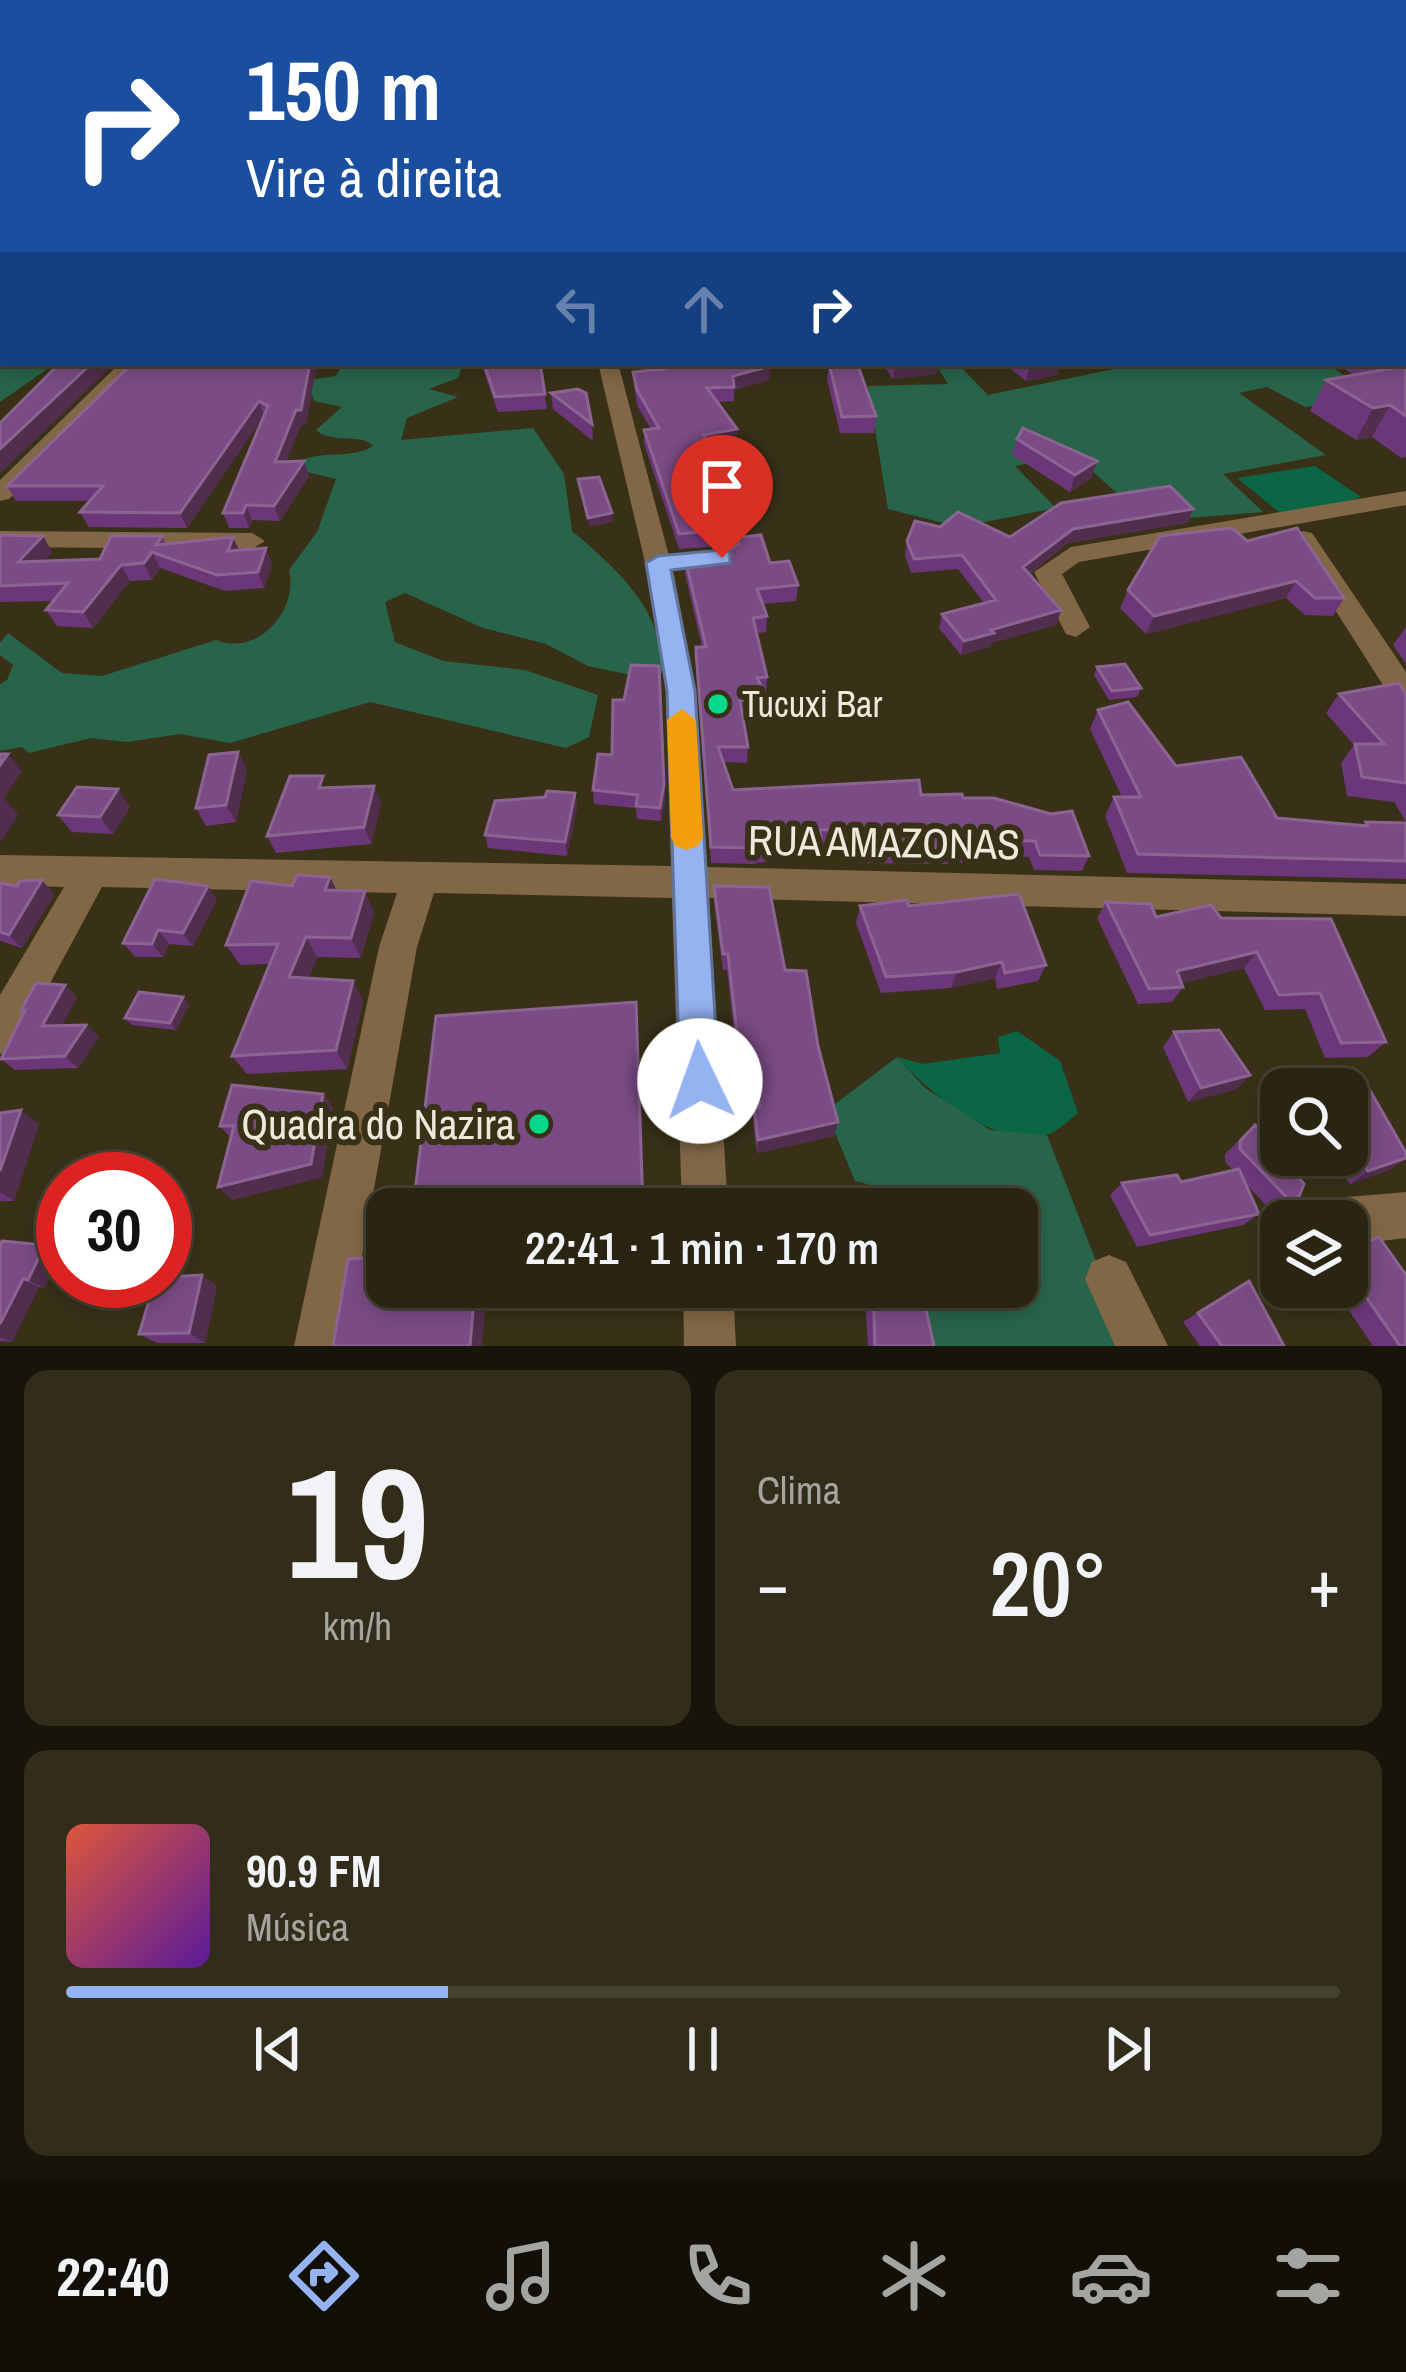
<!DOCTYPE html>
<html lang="pt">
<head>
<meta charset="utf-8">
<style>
  :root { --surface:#2a2512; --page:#322d1b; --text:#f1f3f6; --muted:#a5a59f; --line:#464232; --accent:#95b2f1 }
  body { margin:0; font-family:"Archivo Narrow",sans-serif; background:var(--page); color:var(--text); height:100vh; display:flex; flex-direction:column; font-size:45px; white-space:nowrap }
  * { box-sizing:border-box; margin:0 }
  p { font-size:39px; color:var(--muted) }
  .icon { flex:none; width:66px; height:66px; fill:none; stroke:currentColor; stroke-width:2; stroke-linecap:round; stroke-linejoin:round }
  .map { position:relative; height:1346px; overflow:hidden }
  .drawer { display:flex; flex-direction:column; gap:24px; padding:24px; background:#17140a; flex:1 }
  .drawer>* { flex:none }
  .guide { position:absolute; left:0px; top:0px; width:1407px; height:366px; box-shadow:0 6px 18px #0003,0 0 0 3px var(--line); background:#1a4fa0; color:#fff; overflow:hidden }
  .controls { position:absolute; left:1260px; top:1068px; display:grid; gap:24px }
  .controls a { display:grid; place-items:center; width:108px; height:108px; border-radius:24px; background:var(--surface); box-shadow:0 6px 18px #0003,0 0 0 3px var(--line); font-size:60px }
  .speed { position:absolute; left:36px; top:1152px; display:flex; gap:24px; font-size:60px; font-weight:700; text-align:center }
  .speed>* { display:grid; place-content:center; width:156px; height:156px; border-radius:50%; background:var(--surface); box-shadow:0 6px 18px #0003,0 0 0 3px var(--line); line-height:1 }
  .speed .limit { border:18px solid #d22; background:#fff; color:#111 }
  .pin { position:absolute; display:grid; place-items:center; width:102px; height:102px; color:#fff; margin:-123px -51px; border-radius:50% 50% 50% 0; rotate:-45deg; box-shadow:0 0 12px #0007 }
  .pin .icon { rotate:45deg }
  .me { position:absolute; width:132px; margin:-66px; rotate:357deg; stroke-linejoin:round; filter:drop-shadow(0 0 9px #0008) }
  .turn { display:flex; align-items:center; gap:42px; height:252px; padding:0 48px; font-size:54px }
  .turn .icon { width:156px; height:156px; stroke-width:2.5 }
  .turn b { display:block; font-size:84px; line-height:102px }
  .lanes { display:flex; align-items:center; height:114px; padding:0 48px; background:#0003; justify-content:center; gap:60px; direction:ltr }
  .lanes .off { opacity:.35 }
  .big { font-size:90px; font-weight:600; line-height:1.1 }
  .drawer .tile { flex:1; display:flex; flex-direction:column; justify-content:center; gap:18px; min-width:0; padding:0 42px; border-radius:24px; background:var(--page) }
  .drawer .dial { align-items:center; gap:0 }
  .dial b { font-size:156px; line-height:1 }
  .song { display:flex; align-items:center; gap:36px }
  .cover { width:144px; height:144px; border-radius:18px; background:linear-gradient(135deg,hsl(10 70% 55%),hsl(270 70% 35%)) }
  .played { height:12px; border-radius:6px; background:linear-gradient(90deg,var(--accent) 30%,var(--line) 30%) }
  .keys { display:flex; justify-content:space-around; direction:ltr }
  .heat { display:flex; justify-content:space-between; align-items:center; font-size:66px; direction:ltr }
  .drawer .tiles { flex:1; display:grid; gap:24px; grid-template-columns:1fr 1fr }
  .tile:last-child { grid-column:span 2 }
  .trip { position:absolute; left:366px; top:1188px; width:672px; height:120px; border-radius:24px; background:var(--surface); box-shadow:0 6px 18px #0003,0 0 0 3px var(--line); font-weight:600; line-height:120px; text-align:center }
  .tab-bar { display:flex; height:192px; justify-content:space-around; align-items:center; background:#110f07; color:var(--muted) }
  .tab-bar .icon { width:84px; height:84px }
  .tab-bar .current { color:var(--accent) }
  .tab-bar b { font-size:54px; color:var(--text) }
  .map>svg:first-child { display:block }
</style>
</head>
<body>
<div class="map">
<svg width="1406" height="1346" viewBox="0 0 1406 1346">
  <rect width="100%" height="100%" fill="#383118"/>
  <path fill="#0b6645" d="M1315 466 1361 497 1289 520 1237 478Z
    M1017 1031 1060 1061 1078 1113C1069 1120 1056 1133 1046 1135 992 1147 930 1093 897 1057L923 1064 1000 1053 998 1037Z"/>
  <path fill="#286449" d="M0 143 3 363H56L0 402Z
    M343 363H463L458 378 429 389 458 397 407 418 401 440 533 428 564 474 572 531C616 568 665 611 662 673L640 677 588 666 546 644 483 628 405 593 385 602 395 642 443 661 525 670 598 695 589 737 566 748 370 702 230 743 180 734 127 742 91 738 29 753 22 747 0 751V684L7 680 13 665 0 655V643L8 633 62 673 102 676 216 640C258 657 299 610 289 570L317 532 336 479 291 468C314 446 348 462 373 446 360 432 333 445 316 430L342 407 314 401 308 380 336 376Z
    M935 363H957L988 395 1143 363H1325L1375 396 1305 407 1267 387 1239 393 1326 455 1223 474 1263 512 1189 518 1127 502 1074 455 1015 466 1056 508 959 527 888 509 868 386 948 384Z
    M897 1057 925 1088 990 1130 1047 1135 1129 1346H935L922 1287H1017V1209H905L901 1193 855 1181 826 1111Z"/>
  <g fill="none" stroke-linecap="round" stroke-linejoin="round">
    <path fill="#816746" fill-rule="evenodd" d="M1404 187H1406V196H1404Z
      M147 363 9 499 0 501V480L119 364Z
      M598 363H618L674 575 696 691 707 867 1406 884V916L709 898 728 1209H682L672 898 434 893 417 947 346 1346H294L379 947 397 893 102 887 15 1048 0 1054V995L64 887 0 885V855L671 866 666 691 648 575Z
      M1406 491V505L1079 562 1062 574 1090 627 1076 637 1066 634 1034 572 1071 547Z
      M0 531 252 533 265 541 252 549 0 547Z
      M1303 531 1312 533 1406 672V707L1395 704 1290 539Z
      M1406 1192V1238L1347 1245V1221H1323L1330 1204 1347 1197Z
      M1109 1255 1126 1262 1168 1346H1115L1085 1279 1092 1262Z
      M683 1287H733L736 1346H684Z"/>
    <path fill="#ad854e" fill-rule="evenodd" d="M1404 250H1406V261H1404Z"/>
  </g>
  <path fill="#6c3779" d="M1406 330V457L1401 458 1372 437 1356 440 1310 411 1326 380 1354 375 1342 367 1344 363H1404Z
    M317 363 306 424 301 425 286 462 304 461 309 476 280 521 252 520 249 528H229L223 513 263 417 187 528 89 527 80 512 90 501H16L7 486Z
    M481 363H540L547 409 498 412Z
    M657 363H770L769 380 734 390V401L717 402 737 444 711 449 720 482 701 486 712 515 729 534V550L721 546 679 549 644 444V430L651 429 637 405 634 386 633 372 659 370Z
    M829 363 876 416 874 433H840L827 379Z
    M882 363H938L936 374 893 379Z
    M1003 363H1061L1057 375 1026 381Z
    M551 393 592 424 593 441 553 409Z
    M1017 439 1091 478 1070 492 1012 455Z
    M1193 509 1187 523 1068 543 1029 574 1061 610 1056 625 991 643 989 647 961 655 939 628 942 614 984 603 958 569 911 573 905 555 907 541 940 527 1010 537Z
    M0 535 43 536 52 552 44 561 100 559 162 536 166 544 233 537 239 550 266 548 272 565 264 588 225 591 160 568 152 580 130 581 93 628 57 626 46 610 54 601 0 602Z
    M735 538 798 585 796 601 762 604 767 616 766 632 757 633 767 677 765 711 743 716 748 747 747 763 724 762 733 790 921 795 963 798 1089 856 1082 871 1034 870 1029 857 972 855 970 862 947 864 860 863 856 844 820 845 819 853 752 864 711 863 696 667V647H702L685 574V558L722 555 735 546Z
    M1247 541 1344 598 1333 616 1305 615 1286 598 1146 634 1120 608 1128 590Z
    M1406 627V664L1393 645Z
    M659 666 665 798 661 821 637 819 636 808 594 804 593 790 612 755 624 700Z
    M1097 667 1141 688 1137 697 1109 700 1094 675Z
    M1339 694H1406V822L1394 802 1347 796 1341 763 1354 745 1326 713Z
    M1098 710 1176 766 1277 818 1363 825 1366 822 1406 823V879L1127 873 1105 816 1114 797H1122L1090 729Z
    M238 752 247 770 236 822 206 826 196 808Z
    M374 786 381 804 371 844 276 853 267 836 328 787Z
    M575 793 577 807 567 856 488 848 485 835 545 797Z
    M130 807 113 834 72 832 58 815Z
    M42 880 54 895 22 948 0 941V883L17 886Z
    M714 886 785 970 818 1046 834 1136 757 1153 753 1121 754 1107H756L750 1065 738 1066 727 970H723L714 903Z
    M337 891 374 912 361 958 317 957 309 978 353 981 363 1001 347 1069 247 1074 232 1056 269 964 240 965 226 945Z
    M217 900 193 946 169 944 163 957H135L123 943Z
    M1106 902 1156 917 1221 918 1386 1042 1368 1057 1325 1058 1305 1009 1265 1010 1244 968 1182 983 1183 987 1172 1002 1138 1004 1097 918Z
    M860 906H909L1046 965 1038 981 997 989 995 978 951 988 881 993 856 923Z
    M77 997 62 1025H86L99 1037 78 1068 15 1070 1 1059 24 1013 21 1010Z
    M189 1005 176 1030 132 1025 125 1018Z
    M1174 1032 1250 1075 1236 1089 1188 1102 1163 1047Z
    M1364 1080 1406 1153V1159L1389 1170 1350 1184 1329 1155H1347V1089H1306Z
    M323 1094 333 1108 322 1177 232 1200 231 1138 220 1126Z
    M0 1113 39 1124 14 1201H0Z
    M1255 1125 1295 1206 1278 1218 1246 1184 1259 1214 1243 1225 1137 1247 1110 1195 1122 1183 1181 1182 1233 1170 1225 1162V1154Z
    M0 1246 60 1254 44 1288 39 1287 12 1342 0 1341Z
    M1347 1252 1406 1346H1373L1333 1287H1347Z
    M1249 1281 1284 1346H1200L1183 1322Z
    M217 1286 205 1343H157L139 1334Z
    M872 1287H921L934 1346H868L865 1300Z"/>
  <path fill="#512d4e" d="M92 363H115L0 474V449Z
    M310 363H317L306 424 301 425 280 478 275 462Z
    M896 363H938L936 374 893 379Z
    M1031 363H1061L1057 375 1026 381Z
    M770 366 769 380 734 390 733 376Z
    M259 401 264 416 187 528 180 513Z
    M1390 405 1372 437 1356 440 1373 408Z
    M737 429V444L704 450V435Z
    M304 461 309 476 280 521 274 506Z
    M1097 461 1091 478 1070 492 1075 475Z
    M721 468 720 482 695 486V472Z
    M246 505 252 520 249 528 243 513Z
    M1193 509 1187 523 1068 543 1019 581 1023 567 1073 529Z
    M612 513 613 522 589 527 588 518Z
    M43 536 52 552 29 579 18 562Z
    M233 537 240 553 228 551Z
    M266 548 272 565 264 588 258 572Z
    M152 552 160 568 152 580 144 563Z
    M121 565 130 581 93 628 83 612Z
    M1296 581 1286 598 1146 634 1154 616Z
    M1061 610 1056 625 991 643 989 647 961 655 964 641 991 630Z
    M766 695 765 711 739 717 740 701Z
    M238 752 247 770 236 822 226 805Z
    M8 754 22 771 4 798 18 815 2 841 0 839V765Z
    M664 784 665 798 661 821 660 808Z
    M374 786 381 804 371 844 364 827Z
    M118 789 130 807 113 834 100 817Z
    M575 793 577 807 567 856 565 842Z
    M330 877 340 897 325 890Z
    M42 880 54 895 22 948 9 935Z
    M208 886 217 900 193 946 183 933Z
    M365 891 374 912 361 958 351 938Z
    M158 930 169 944 163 957 152 944Z
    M306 937 317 957 302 996 289 977Z
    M1257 952 1244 968 1166 987 1177 971Z
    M1002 962 995 978 951 988 957 972Z
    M353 981 363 1001 347 1069 336 1050Z
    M65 985 77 997 55 1038 42 1026Z
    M183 997 189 1005 176 1030 170 1023Z
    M636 1002 638 1025 645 1209H643Z
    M86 1025 99 1037 78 1068 65 1056Z
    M1250 1075 1236 1089 1188 1102 1201 1088Z
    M323 1094 333 1108 322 1177 232 1200 218 1187Z
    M21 1110 39 1124 14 1201 0 1192V1171Z
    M838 1122 834 1136 757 1153 758 1140Z
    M1406 1159 1389 1170 1350 1184 1368 1171Z
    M45 1245 60 1254 44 1288 28 1280Z
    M202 1275 217 1286 205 1343 189 1333Z
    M23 1279 39 1287 12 1342 0 1337V1324Z
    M475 1287H487L482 1346H470Z"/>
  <path fill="#7a4b84" stroke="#8c6492" stroke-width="3" d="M1404 330H1406V416L1390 405 1373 408 1326 380 1404 366 1399 363H1404Z
    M60 363H92L0 449V423Z
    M133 363H310L301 410H296L275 462 304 461 274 506 246 505 243 513H223L268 406 259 401 180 513 80 512 103 486H7Z
    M484 363H540L545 394 495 397Z
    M662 363H770V366L733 376 734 387 707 388 737 429 704 435 721 468 695 472 712 515 724 514 729 534 721 530 679 534 644 430 659 428 637 390 633 372 664 369Z
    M829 363H857L876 416 842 417Z
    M578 389 586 393 592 424 551 393Z
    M1023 428 1097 461 1075 475 1017 439Z
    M599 477 612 513 588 518 578 479Z
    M1170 486 1193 509 1073 529 1023 567 1061 610 991 630 994 633 964 641 942 614 996 600 962 555 914 559 907 541 915 521 940 527 958 512 1010 537 1061 503Z
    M1232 528 1247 541 1297 528 1344 598H1315L1296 581 1154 616 1128 590 1160 536Z
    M0 535 43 536 18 562 100 559 111 536H162L156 545 233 537 228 551 266 548 258 572 217 575 152 552 144 563 121 565 83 612 46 610 68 583 0 586Z
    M761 535 770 563 789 561 798 585 757 589 767 616 753 618 767 677 757 678 766 695 740 701 748 747H718L733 790 919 780 921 795 962 794 963 798H994L1051 814 1072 811 1089 856 1040 855 1035 841 973 840 975 847 952 849 863 847 859 829 820 830 821 838 753 848 711 847 696 652V647H706L685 558 722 555 739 544 735 538Z
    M1125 664 1141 688 1112 691 1097 667Z
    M631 665 659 666 664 784 660 808 636 806 638 795 593 790 598 754 612 755 613 700H624Z
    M1399 683 1406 694V783L1362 777 1355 744H1384L1339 694Z
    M1128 702 1176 766 1241 757 1277 818 1368 826 1366 822 1406 823V861L1138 854 1114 797H1141L1098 710Z
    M238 752 226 805 196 808 209 755Z
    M0 754H8L0 765Z
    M290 776H323L319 788 374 786 364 827 267 836Z
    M77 787 118 789 100 817 58 815Z
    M547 791 575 793 565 842 485 835 495 801 545 797Z
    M297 875 330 877 325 890 365 891 351 938 306 937 289 977 353 981 336 1050 232 1056 278 944 226 945 251 881 292 886Z
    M155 879 208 886 183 933 158 930 152 944 123 943Z
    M42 880 9 935 0 932V883L17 886 20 881Z
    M714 886 769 887 785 970 806 971 818 1046 838 1122 758 1140 754 1107H760L751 1050 739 1051 728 954H723Z
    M1019 894 1046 965 1005 973 1002 962 957 972 886 977 860 906 907 900 909 906Z
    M1106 902 1151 904 1156 917 1211 905 1221 918 1331 919 1386 1042 1341 1043 1320 993 1279 995 1257 952 1177 971 1183 987 1149 989Z
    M36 983 65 985 42 1026 86 1025 65 1056 1 1059 25 1010H21Z
    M139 992 183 997 170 1023 125 1018Z
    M636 1002 643 1209H413L436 1016Z
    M1219 1030 1250 1075 1201 1088 1174 1032Z
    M1364 1080 1406 1153V1158L1368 1171 1347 1142V1089L1307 1088Z
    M232 1085 323 1094 311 1164 218 1187 234 1126H220Z
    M21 1110 0 1171V1113Z
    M1255 1125 1304 1184 1295 1206 1240 1149V1141Z
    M1239 1169 1259 1214 1150 1235 1122 1183 1177 1175 1181 1182Z
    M899 1191 905 1209H746L744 1196Z
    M1379 1237 1406 1275V1346H1400L1347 1269V1252Z
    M2 1241 45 1245 28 1280 23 1279 0 1324V1246Z
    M387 1256V1287H475L470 1346H333L348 1259Z
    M202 1275 189 1333 139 1334 155 1281H165V1277Z
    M1249 1281 1284 1346H1222L1198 1313Z
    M873 1287H921L934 1346H875Z"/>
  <linearGradient id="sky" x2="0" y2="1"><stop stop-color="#1f1b0d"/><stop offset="0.43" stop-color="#4d4e48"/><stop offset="1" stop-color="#4d4e48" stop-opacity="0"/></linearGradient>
  <rect width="1406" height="331" fill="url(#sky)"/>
  <path fill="#95b2f1" stroke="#61749d" stroke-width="3" d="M722 550 730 552V563L671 570 695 691 719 1081 714 1095 700 1100 686 1095 680 1081 667 691 646 563 658 556Z"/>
  <path fill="#f59e0b" d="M682 709 696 720 703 837 698 846 687 850 675 846 671 837 667 720Z"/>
  <g fill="#04d98b" stroke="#383118" stroke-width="4.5">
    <circle cx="718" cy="704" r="12"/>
    <circle cx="539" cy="1124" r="12"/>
  </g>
  <g text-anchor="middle" stroke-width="12" stroke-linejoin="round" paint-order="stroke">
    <g font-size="36" fill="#eeeadb" stroke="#383118" text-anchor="start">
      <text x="742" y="717">Tucuxi Bar</text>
    </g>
    <g font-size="42" fill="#eeeadb" stroke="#383118">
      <text transform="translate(884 842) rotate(1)" y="15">RUA AMAZONAS</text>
    </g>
    <g font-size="42" fill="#eeeadb" stroke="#383118" text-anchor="end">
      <text x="515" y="1139">Quadra do Nazira</text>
    </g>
  </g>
</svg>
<div class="controls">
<a><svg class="icon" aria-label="search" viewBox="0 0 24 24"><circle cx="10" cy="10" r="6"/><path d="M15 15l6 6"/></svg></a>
<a><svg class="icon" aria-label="layers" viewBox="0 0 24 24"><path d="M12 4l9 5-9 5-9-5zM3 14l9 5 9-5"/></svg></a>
</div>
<div class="speed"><div class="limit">30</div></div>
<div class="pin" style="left:722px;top:558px;background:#d93025"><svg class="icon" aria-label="arrive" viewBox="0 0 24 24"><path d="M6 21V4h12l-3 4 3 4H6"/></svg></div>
<svg class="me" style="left:700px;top:1081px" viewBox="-20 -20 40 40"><circle r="19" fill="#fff"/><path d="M0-13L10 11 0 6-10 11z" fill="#95b2f1"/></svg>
<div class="trip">22:41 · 1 min · 170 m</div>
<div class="guide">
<div class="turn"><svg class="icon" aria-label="right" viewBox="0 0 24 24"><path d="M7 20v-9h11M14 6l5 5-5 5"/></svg><div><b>150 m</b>Vire à direita</div></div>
<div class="lanes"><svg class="icon off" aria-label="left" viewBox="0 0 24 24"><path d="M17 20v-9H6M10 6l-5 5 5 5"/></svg><svg class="icon off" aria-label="ahead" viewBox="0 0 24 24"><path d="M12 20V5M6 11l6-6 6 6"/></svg><svg class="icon" aria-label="right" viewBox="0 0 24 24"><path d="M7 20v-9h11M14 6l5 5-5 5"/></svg></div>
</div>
</div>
<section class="drawer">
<div class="tiles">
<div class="tile dial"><b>19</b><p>km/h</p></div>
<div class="tile"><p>Clima</p>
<div class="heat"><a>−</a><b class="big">20°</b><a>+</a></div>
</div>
<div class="tile">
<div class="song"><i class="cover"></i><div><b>90.9 FM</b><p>Música</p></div></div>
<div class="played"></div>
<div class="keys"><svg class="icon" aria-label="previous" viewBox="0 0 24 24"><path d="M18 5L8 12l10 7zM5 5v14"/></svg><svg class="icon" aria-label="pause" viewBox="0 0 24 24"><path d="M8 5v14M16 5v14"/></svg><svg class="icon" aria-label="next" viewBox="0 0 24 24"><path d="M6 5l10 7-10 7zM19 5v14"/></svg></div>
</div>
</div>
</section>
<nav class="tab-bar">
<b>22:40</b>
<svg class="icon current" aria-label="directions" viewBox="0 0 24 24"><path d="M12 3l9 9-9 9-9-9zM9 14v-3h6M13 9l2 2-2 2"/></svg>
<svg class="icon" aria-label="music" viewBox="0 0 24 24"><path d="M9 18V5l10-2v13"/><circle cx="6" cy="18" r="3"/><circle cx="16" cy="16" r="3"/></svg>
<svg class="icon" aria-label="phone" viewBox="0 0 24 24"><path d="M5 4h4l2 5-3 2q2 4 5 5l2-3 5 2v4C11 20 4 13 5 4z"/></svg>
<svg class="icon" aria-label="climate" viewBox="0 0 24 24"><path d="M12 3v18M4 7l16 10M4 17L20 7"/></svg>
<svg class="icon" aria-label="car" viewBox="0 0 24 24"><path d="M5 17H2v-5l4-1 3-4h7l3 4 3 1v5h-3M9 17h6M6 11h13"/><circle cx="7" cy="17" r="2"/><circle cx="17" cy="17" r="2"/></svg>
<svg class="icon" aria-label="filters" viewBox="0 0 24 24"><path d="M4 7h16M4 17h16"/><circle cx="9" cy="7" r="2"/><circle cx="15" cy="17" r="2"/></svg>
</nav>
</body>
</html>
